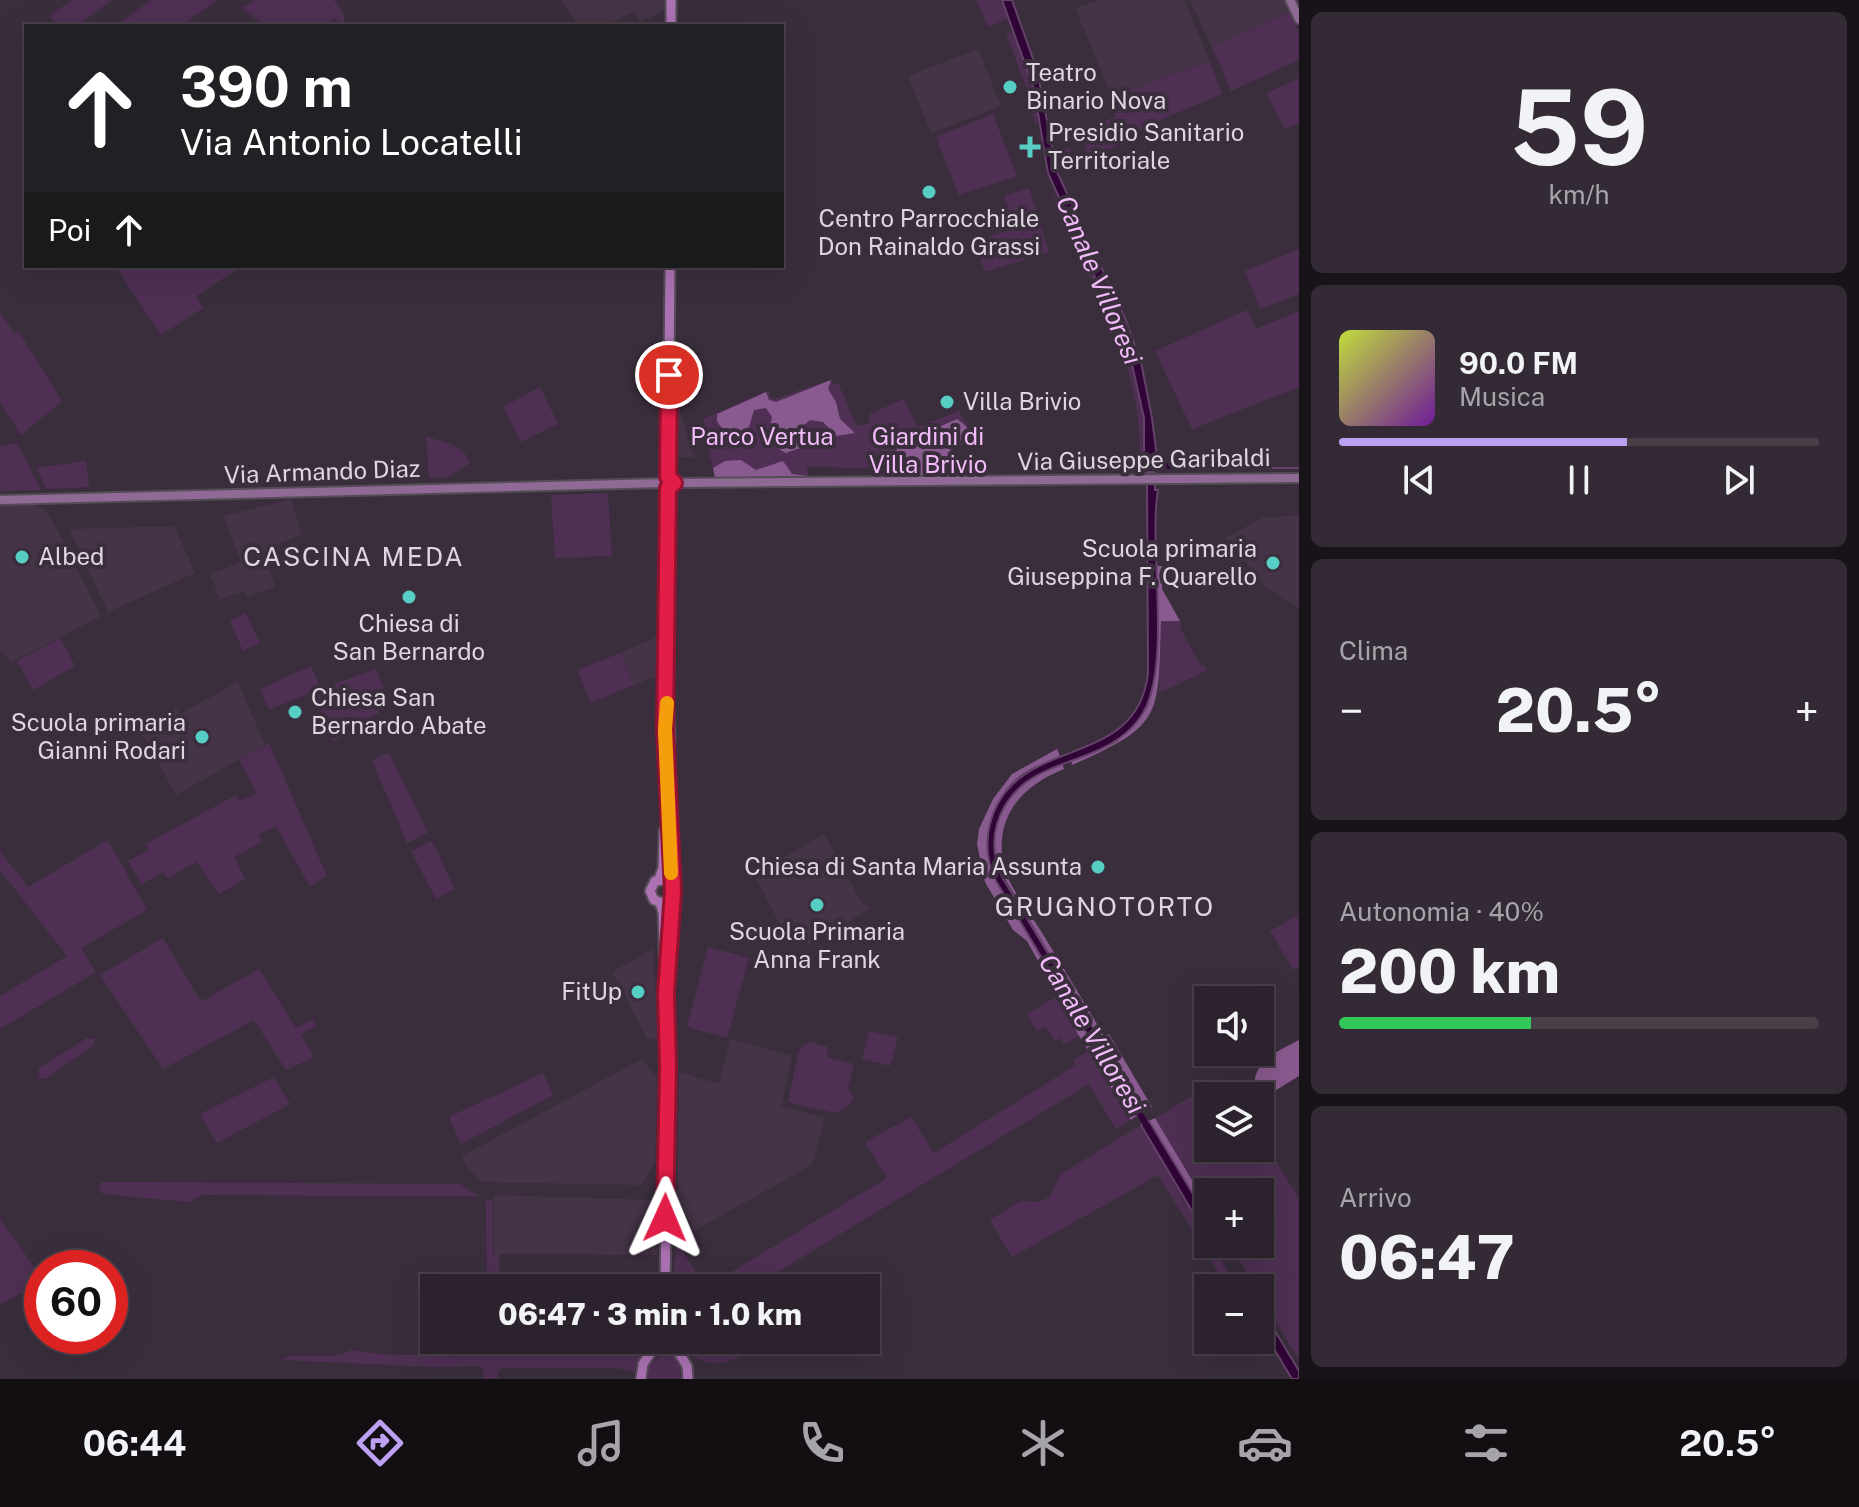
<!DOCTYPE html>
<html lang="it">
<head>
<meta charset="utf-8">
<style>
  :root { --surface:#2c222d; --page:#342a35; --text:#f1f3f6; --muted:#a6a4aa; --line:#483f49; --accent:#bca0f2 }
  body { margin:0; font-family:"Public Sans",sans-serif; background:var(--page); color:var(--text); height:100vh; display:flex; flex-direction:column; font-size:30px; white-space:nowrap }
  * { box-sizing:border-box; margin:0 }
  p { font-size:26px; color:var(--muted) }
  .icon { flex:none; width:44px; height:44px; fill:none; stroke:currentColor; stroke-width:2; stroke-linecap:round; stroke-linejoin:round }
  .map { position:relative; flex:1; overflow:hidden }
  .sheet { display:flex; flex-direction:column; gap:12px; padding:12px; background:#181319; width:560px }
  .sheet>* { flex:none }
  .top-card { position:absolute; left:24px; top:24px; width:760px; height:244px; border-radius:0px; box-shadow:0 8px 32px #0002,0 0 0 2px var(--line); background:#202124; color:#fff; overflow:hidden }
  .fabs { position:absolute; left:1194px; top:986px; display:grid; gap:16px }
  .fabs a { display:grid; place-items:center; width:80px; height:80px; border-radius:0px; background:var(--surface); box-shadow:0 8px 32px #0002,0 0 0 2px var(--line); font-size:40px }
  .speed { position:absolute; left:24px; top:1250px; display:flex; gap:16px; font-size:40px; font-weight:700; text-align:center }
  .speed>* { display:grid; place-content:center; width:104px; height:104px; border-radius:50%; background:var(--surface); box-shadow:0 8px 32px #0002,0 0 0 2px var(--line); line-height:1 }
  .speed .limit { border:12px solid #d22; background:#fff; color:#111 }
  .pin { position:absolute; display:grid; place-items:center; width:68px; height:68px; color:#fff; margin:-34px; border:4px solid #fff; border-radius:50%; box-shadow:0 2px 8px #0007 }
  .me { position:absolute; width:88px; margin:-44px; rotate:1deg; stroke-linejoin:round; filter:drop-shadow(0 0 6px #0008) }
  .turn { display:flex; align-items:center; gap:28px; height:168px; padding:0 24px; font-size:36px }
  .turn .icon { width:104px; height:104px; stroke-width:2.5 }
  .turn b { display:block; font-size:56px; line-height:68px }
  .then { display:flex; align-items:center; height:76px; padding:0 24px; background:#0003; gap:16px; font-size:30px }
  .big { font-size:60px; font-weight:800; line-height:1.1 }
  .sheet .card { flex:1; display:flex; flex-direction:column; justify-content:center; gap:12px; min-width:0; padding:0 28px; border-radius:12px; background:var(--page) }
  .sheet .dial { align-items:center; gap:0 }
  .dial b { font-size:104px; line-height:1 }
  .song { display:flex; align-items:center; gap:24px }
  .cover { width:96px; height:96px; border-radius:12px; background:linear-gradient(135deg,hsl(70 70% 55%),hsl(280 70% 35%)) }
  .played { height:8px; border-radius:4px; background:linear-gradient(90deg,var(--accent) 60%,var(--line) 60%) }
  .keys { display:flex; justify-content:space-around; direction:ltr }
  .heat { display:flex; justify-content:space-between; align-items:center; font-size:44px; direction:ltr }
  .charge { height:12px; border-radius:6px; background:linear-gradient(90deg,#34c759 40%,var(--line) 0) }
  .trip { position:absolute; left:420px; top:1274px; width:460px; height:80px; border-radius:0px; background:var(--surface); box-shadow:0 8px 32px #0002,0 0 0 2px var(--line); font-weight:800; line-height:80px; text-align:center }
  .tabs { display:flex; height:128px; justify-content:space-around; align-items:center; background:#120e12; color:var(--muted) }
  .tabs .icon { width:56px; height:56px }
  .tabs .on { color:var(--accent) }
  .tabs b { font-size:36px; color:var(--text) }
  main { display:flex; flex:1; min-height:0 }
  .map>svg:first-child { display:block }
</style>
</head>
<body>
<main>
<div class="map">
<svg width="1299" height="1379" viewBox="0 0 1299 1379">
  <rect width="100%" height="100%" fill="#3a2e3c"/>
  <path fill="#453447" d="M561 0H664L665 10 641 22 633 12 605 26H578Z
    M1100 0H1184L1210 61 1112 97 1075 8Z
    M1190 0H1284L1289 12 1212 47Z
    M978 49 1001 106 931 133 908 76Z
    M676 408H679L694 457 675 458Z
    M291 499 302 534 268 548 271 557 266 560 275 587 247 597 245 591 220 599 210 574 241 562 224 516Z
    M33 504 45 510 55 526 101 616 12 662 0 650V505Z
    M1299 515V608L1265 587 1245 561 1238 564 1225 538 1262 518Z
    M174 526 195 573 108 612 69 529Z
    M659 636V675L634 685 620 653Z
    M238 682 265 745 176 795 139 728 176 708 180 714Z
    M824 834 863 905 867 904 870 909 808 945 803 936 790 943 754 875Z
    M653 949 658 1038 648 1040 612 972Z
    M730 1039 792 1056 781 1106 825 1118 812 1165 677 1240 679 1072 719 1084Z
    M642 1059 656 1076 657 1086 655 1163 641 1185 483 1182 468 1169 462 1156Z
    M494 1195 650 1200 656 1203 657 1255 494 1254Z"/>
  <path fill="#4f3054" d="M72 0H112L76 26H57L50 16Z
    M151 0H217L181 26H116Z
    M255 0H334L344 15V26L334 18 325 26H265L242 8Z
    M976 0H1002L1009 18 988 27Z
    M1289 12 1299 32V60L1231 91 1212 47Z
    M1014 31 1034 89 1038 123 1035 124 1027 89 1006 34Z
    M1210 61 1222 94 1167 117 1130 136 1126 142 1071 165 1065 149 1069 148 1073 156 1087 150 1080 131 1115 117 1112 97Z
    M1299 78V123L1285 129 1266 93Z
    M993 114 1017 176 959 195 936 137Z
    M1049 183 1130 355 1144 418 1146 472H1140C1145 353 1087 288 1049 183Z
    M1029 188 1049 252 985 272 975 241 1014 229 1004 196Z
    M1299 249V294L1260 309 1245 271Z
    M115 266H243L196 296 203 308 161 335Z
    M1247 310 1256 329 1299 311V387L1192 429 1155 351Z
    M0 313 15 334 19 332 62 401 21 435 0 402Z
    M831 380 833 384 838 383 855 423 860 426 869 423 870 414 904 399 918 427 959 411 975 439 953 449 959 475H897L896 471 887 468 806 467 809 476 716 478 702 430 706 429 703 419 770 390 769 396 774 399Z
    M540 387 558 424 521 442 503 407Z
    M426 437C442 441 467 445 469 464L448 477 429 478Z
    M17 443 41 490 0 491V446Z
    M86 461 89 487 47 489 36 468Z
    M608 493 612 556 555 558 551 495Z
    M246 613 260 643 243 651 230 621Z
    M1161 621H1180V628L1201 666 1204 665 1207 670 1162 692H1159Z
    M60 638 75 666 33 690 17 661Z
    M620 653 634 685 591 703 577 670Z
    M311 666 321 689 376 669 384 688 371 694 380 713 353 725 355 731 333 741 312 692 269 710 260 689Z
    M269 743 327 876 310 887 276 826 259 835 262 842 234 857 245 879 219 894 197 862 167 878 163 872 142 884 128 861 149 850 146 844 236 795 240 801 257 793 239 760Z
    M389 753 428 833 407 843 372 760Z
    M108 840 147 910 81 948 96 972 0 1029V996L67 956 0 870V851L28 887Z
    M432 841 455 889 436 899 411 851Z
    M1296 916 1299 922V966L1293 970 1270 931Z
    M163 938 199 999 204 1000 259 969 296 1028 313 1019 316 1026 301 1034 314 1057 286 1070 254 1020 163 1069 100 975Z
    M708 947 749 958 727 1038 687 1027Z
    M1058 996 1081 1035 1064 1044 1060 1038 1055 1041 1046 1026 1037 1031 1027 1014Z
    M869 1031 898 1038 890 1066 862 1059Z
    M87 1038 95 1039 93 1046 45 1079 38 1078 39 1068Z
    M809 1042 828 1047 827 1057 854 1064 848 1089 854 1097 849 1106 836 1113 788 1102 799 1050Z
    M1090 1050 1131 1120 1116 1129 1089 1084 751 1288H705L887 1178 865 1142 911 1117 934 1153 1076 1065 1073 1060Z
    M543 1073 553 1095 461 1144 449 1117Z
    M274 1077 290 1104 217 1143 200 1114Z
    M1211 1091 1224 1096H1208V1148H1260V1134L1299 1199V1360L1260 1295V1288H1256L1230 1244H1260V1192H1208V1207L1155 1118 1196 1094Z
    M1141 1125 1208 1238V1244H1211L1238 1288H1228L1158 1175 1012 1257 990 1220 1021 1201 1038 1202 1050 1197 1061 1174Z
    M102 1182 460 1184 478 1196 202 1195 189 1202 103 1194 98 1187Z
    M493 1199V1254H499L500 1288H487L486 1201Z
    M0 1219 42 1278V1282L0 1304Z
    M677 1241 705 1288H672Z
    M485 1340H498L499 1353 503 1356 641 1354 634 1372 616 1368H504L499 1370 497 1379H484L483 1369 478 1366 435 1367 281 1360C301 1349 332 1363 351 1350L387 1355H479L484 1351Z
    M677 1340H736L744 1355C719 1369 693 1365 677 1340Z
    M665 1354C680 1356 684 1365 685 1379H647L650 1363Z"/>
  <path fill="#895a8f" d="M831 380 828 389 836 402 840 419 855 433 836 436 823 422 810 420 800 429 803 447 786 453 777 448 768 437 772 417 766 408 754 410 749 427C736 435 725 436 717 421V414L766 392 769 400 776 402Z
    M957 419 966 426 969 437 950 444 951 471 935 476 907 475 904 462 896 451 901 444 912 441 909 430 928 432 931 433V444L941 445 944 438 941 426Z
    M741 460 756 470 783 461 792 474 809 476 715 478 713 468 725 461Z
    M1156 566H1162V589L1180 621H1161C1158 716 1164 725 1072 765L1071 760 1116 742 1148 706 1157 621Z
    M1057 749 1060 756C1044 763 1027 769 1015 780 990 802 982 852 996 881L1136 1116 1131 1120 1079 1036 1027 941 1013 930 985 882 977 844 979 829 993 799 1012 774Z
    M1062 763 1064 769C1021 786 993 818 1004 867 1009 887 1033 917 1044 936 1064 969 1084 1002 1104 1036L1109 1034 1152 1107 1143 1111 998 867C985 811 1014 783 1062 763Z
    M1299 1040V1076L1268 1095 1270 1099 1260 1105V1096H1256C1248 1063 1274 1053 1299 1040Z
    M1155 1118 1208 1207V1219L1149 1121Z"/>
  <path fill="#300436" stroke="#644369" stroke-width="2" d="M1002 0H1012L1037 70 1057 172 1124 316 1141 362 1152 418 1158 465 1155 472H1146L1144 467V418L1130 355 1048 173 1034 89Z
    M1147 484H1155V490H1158C1148 550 1174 673 1139 719 1100 772 1019 752 997 824 992 841 994 861 1002 877L1143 1111 1136 1116 996 881C987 862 985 840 991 820 1017 733 1137 772 1148 673Z
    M1149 1121 1208 1219V1238L1141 1125Z
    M1260 1306 1299 1371V1379H1292L1260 1325Z"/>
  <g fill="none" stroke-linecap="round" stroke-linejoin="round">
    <path stroke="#644369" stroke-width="2" d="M1270 468H1299
      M1209 469 1262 468"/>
    <path stroke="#300436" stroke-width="6" d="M1160 466H1163
      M1169 466 1187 467
      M1136 1108 1149 1129"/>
    <g stroke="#564c58" stroke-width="12">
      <path id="secondary" d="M1290 0 1299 19
        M674 483 1299 478
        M0 500 662 483"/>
    </g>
    <g stroke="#564c58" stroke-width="13">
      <path id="primary" d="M671 26V0
        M662.5 482a5.5 5.5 0 1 1 11 0a5.5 5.5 0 1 1-11 0Z
        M668 477 670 266
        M668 699 670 735 667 792 673 891 670 942
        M667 705 668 488
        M659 879 663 868 664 831
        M660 903 663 912 668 1067 665 1288
        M663 903 654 900 650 891 655 881 665 880
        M671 1340 687 1366 688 1379
        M641 1379 643 1364 659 1340"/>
    </g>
    <use href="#secondary" stroke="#8e6a94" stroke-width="8"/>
    <use href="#primary" stroke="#ac72b4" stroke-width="9"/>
  </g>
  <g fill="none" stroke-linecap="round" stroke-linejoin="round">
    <g stroke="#92132f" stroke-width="20">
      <path id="route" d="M665 1218 668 1067 666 993 673 891 665 730 668 488 674 483 668 477 669 375"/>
    </g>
    <use href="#route" stroke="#e11d48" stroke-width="14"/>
    <path stroke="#f59e0b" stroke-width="14" d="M667 703 665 730 671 873"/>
  </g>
  <g fill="#56cec3" stroke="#3a2e3c" stroke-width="3">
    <circle cx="1010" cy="87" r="8"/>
    <path d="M1026 135h8v8h8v8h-8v8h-8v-8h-8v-8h8z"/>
    <circle cx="929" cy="192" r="8"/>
    <circle cx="947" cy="402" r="8"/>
    <circle cx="22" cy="557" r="8"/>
    <circle cx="1273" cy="563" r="8"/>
    <circle cx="409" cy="597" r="8"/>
    <circle cx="295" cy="712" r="8"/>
    <circle cx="202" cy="737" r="8"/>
    <circle cx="1098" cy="867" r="8"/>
    <circle cx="817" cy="905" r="8"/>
    <circle cx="638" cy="992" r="8"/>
  </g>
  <g text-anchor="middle" stroke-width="8" stroke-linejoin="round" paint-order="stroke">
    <g font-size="24" fill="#ded6df" stroke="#3a2e3c" text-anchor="start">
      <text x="1026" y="81">Teatro<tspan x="1026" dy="28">Binario Nova</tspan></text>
      <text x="1048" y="141">Presidio Sanitario<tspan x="1048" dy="28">Territoriale</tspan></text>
      <text x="929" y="227" text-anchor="middle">Centro Parrocchiale<tspan x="929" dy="28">Don Rainaldo Grassi</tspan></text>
      <text x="963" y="410">Villa Brivio</text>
      <text x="1257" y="557" text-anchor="end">Scuola primaria<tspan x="1257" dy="28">Giuseppina F. Quarello</tspan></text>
      <text x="38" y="565">Albed</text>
      <text x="409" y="632" text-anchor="middle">Chiesa di<tspan x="409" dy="28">San Bernardo</tspan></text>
      <text x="311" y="706">Chiesa San<tspan x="311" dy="28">Bernardo Abate</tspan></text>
      <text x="186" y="731" text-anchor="end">Scuola primaria<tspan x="186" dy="28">Gianni Rodari</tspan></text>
      <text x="1082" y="875" text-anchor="end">Chiesa di Santa Maria Assunta</text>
      <text x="817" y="940" text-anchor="middle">Scuola Primaria<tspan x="817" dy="28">Anna Frank</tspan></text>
      <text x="622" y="1000" text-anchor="end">FitUp</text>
    </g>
    <g font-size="24" fill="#f2bcf9" stroke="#3a2e3c">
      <text x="762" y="445">Parco Vertua</text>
      <text x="928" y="445">Giardini di<tspan x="928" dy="28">Villa Brivio</tspan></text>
    </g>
    <g font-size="24" fill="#ded6df" stroke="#3a2e3c">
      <text transform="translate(1144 460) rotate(-1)" y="8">Via Giuseppe Garibaldi</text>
      <text transform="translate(322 472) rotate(-2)" y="8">Via Armando Diaz</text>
    </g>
    <g font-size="26" font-style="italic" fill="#f1bbf9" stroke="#3a2e3c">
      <text transform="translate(1099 280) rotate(67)" y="9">Canale Villoresi</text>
      <text transform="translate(1092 1034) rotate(59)" y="9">Canale Villoresi</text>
    </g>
    <g font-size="26" letter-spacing="2" fill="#ded6df" stroke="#3a2e3c">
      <text x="354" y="566">CASCINA MEDA</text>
      <text x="1105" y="916">GRUGNOTORTO</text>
    </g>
  </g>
</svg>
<div class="fabs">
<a><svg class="icon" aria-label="sound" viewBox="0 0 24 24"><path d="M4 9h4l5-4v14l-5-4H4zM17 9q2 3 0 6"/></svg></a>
<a><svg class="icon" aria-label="layers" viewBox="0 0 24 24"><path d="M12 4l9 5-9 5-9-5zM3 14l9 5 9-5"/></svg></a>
<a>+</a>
<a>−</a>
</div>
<div class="speed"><div class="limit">60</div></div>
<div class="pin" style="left:669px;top:375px;background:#d93025"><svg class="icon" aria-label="arrive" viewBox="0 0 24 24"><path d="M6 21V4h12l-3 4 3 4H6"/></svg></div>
<svg class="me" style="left:665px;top:1218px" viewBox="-20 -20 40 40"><path d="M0-17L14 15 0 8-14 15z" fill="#e11d48" stroke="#fff" stroke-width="4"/></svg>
<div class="trip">06:47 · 3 min · 1.0 km</div>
<div class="top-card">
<div class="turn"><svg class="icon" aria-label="ahead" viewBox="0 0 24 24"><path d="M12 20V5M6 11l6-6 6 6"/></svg><div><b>390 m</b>Via Antonio Locatelli</div></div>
<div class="then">Poi<svg class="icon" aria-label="ahead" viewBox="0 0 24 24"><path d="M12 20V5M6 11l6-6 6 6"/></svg></div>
</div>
</div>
<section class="sheet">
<div class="card dial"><b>59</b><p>km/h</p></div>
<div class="card">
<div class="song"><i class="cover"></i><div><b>90.0 FM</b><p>Musica</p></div></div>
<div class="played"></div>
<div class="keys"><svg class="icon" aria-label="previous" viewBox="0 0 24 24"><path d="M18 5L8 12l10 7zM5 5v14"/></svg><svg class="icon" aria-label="pause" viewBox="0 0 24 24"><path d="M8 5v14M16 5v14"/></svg><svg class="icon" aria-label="next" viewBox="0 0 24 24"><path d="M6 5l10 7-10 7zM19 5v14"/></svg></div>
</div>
<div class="card"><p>Clima</p>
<div class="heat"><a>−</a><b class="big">20.5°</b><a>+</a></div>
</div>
<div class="card"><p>Autonomia · 40%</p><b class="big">200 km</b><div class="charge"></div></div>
<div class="card"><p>Arrivo</p><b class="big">06:47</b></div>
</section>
</main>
<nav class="tabs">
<b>06:44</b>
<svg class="icon on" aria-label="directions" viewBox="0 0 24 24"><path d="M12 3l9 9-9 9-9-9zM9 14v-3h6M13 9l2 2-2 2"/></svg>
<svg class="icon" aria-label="music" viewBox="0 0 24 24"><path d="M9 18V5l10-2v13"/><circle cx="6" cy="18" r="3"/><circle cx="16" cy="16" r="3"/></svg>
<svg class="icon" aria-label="phone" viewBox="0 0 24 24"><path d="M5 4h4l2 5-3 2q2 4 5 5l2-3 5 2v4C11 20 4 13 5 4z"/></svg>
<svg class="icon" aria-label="climate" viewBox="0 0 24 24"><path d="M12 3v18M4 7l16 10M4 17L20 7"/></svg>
<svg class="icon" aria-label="car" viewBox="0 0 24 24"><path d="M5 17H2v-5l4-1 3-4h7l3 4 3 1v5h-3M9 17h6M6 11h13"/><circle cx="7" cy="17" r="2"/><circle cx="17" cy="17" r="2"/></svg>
<svg class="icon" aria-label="filters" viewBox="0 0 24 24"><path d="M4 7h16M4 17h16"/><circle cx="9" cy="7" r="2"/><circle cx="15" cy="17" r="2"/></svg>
<b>20.5°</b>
</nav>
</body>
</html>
